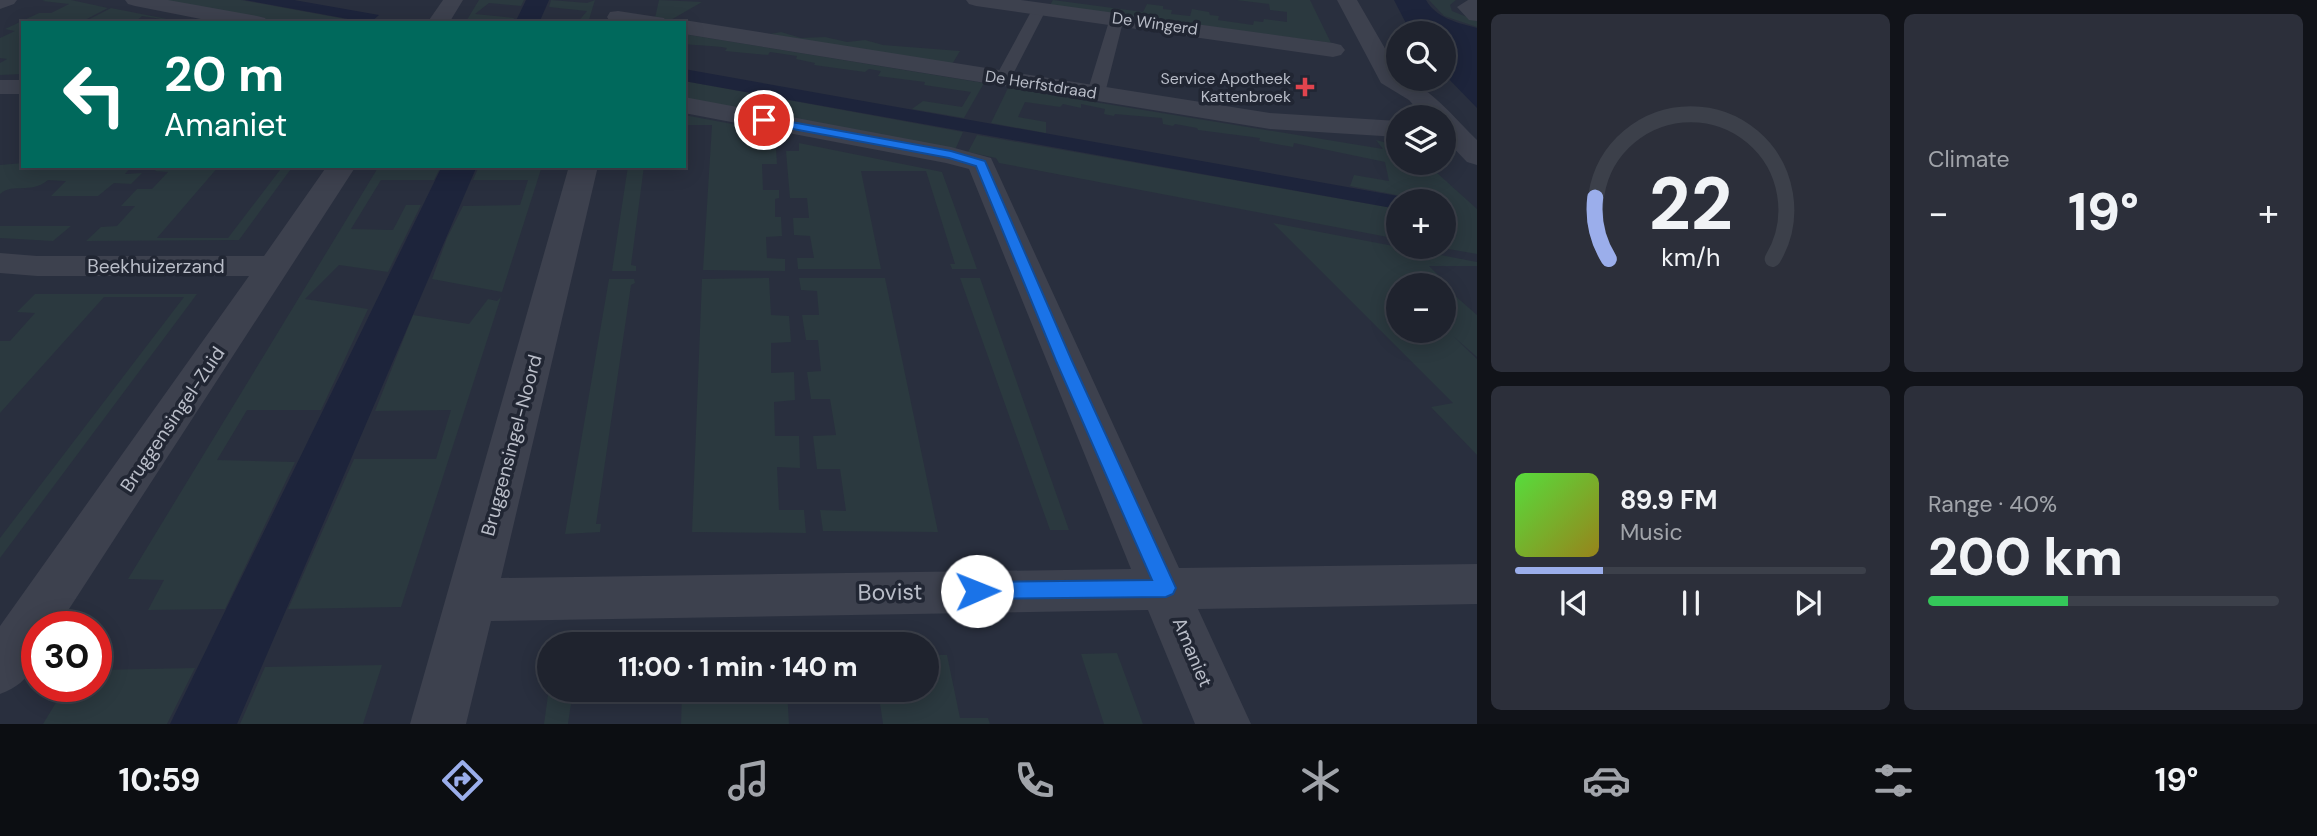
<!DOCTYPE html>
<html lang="en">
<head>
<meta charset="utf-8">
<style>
  :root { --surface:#1f232e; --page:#2c2f3a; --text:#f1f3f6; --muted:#a1a4aa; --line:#3c404a; --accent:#9baeeb }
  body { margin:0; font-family:"DM Sans",sans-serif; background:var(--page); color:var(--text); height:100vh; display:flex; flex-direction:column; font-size:26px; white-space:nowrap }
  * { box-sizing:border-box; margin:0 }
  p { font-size:23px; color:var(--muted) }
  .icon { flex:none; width:38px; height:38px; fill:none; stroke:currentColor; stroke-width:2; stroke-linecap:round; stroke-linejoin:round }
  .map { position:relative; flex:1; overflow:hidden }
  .side { display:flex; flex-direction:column; gap:14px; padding:14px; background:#111319; width:840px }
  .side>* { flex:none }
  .hud { position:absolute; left:21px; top:21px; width:665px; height:147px; border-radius:0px; box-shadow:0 4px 18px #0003,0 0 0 2px var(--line); background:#00695c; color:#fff; overflow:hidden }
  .controls { position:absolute; left:1386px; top:21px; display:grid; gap:14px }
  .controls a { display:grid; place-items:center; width:70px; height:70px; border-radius:50%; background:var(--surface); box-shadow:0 4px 18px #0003,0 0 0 2px var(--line); font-size:35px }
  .speed { position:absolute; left:21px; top:611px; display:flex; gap:14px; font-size:35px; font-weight:700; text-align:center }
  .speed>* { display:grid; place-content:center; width:91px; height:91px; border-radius:50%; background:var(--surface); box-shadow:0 4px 18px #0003,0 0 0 2px var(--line); line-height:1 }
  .speed .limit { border:10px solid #d22; background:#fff; color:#111 }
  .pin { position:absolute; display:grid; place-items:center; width:60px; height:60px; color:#fff; margin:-30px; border:4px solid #fff; border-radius:50%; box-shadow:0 2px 7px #0007 }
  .me { position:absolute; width:77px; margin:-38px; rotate:89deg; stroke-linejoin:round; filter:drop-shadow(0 0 5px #0008) }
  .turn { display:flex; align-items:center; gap:24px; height:147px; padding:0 28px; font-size:32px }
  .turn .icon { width:91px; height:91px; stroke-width:2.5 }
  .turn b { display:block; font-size:49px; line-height:60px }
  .big { font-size:52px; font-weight:800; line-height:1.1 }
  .side .tile { flex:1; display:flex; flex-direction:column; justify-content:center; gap:10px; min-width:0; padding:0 24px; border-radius:10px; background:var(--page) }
  .side .dial { align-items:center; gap:0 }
  .dial svg { height:182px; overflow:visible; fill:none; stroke:var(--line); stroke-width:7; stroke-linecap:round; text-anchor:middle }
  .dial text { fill:var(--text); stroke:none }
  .song { display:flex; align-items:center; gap:21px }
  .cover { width:84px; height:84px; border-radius:10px; background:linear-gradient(135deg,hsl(110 70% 55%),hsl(50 70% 35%)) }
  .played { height:7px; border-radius:4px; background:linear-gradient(90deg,var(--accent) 25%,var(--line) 25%) }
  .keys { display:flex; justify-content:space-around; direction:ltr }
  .heat { display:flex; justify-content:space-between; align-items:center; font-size:38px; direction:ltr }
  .charge { height:10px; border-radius:5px; background:linear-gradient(90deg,#34c759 40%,var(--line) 0) }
  .side .tiles { flex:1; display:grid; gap:14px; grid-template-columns:repeat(2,1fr) }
  .trip { position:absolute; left:537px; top:632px; width:402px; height:70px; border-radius:35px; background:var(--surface); box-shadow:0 4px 18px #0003,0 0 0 2px var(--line); font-weight:800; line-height:70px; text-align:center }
  .tab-bar { display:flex; height:112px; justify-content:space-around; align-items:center; background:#0c0e12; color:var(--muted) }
  .tab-bar .icon { width:49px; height:49px }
  .tab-bar .selected { color:var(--accent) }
  .tab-bar b { font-size:32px; color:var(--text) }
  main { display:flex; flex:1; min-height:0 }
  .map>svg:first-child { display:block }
</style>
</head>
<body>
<main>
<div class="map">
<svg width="1477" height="724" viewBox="0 0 1477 724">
  <rect width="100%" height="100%" fill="#292f3e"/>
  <path fill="#2b393f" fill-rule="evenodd" d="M45 0H71L108 8 79 23H23V74L0 75V63L7 59 0 58V38L15 31 5 29 39 13H51L69 4 42 1Z
    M163 0H241L367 23H284Z
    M479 0H524L521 6 489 3 475 14 514 18 512 23H465Z
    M551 0 587 3 595 0 588 23H577L587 11 549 7Z
    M659 0 702 2 669 21 655 18Z
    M1053 0 1143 12 1147 4 1163 6V9L1172 10 1171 14 1190 16 1192 9 1209 12 1210 15 1219 16 1218 20 1253 25 1254 21 1263 22 1264 19 1287 22V12L1270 10 1269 4 1236 0H1310L1331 43 1050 5Z
    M1429 0H1456L1450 5 1452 11 1477 21V27L1444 16Z
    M111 8 187 23 142 16 134 23H82Z
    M781 32 801 38 825 37 847 42 865 40 883 45 960 51 951 66 770 34Z
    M684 34 984 83 964 118 912 109 923 101 962 107 971 92 924 85 925 82 878 76 881 71 869 69 865 72 814 65 815 63 796 59 797 56 770 52 768 55 725 51 727 48C712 45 699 46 684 44Z
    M684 81 963 132 955 150 684 99Z
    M1008 88 1383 149 1376 140 1398 146V163H1426L1477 209V254L1437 247H1444V201H1412L1409 198 1417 199 1350 186 1354 175 1389 181 1385 162 1294 143 1293 147 1259 141 1260 138 1198 130 1197 128 1175 124 1173 126 1163 124 1162 118 1115 114 1114 116 1104 114 1105 109 1081 104V108L1063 104 1060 107 1025 102 1018 117 1046 122V133L991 123Z
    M684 115 775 132 761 134 763 149H776L777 164H762L763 190H779V198L775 199V217H781L782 236 766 237 767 258 785 259V271L703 270 712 125H684Z
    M977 135 1398 209V239L999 163 996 158 968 152Z
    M799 143 942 172 977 269H952L950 264H955L926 171H861L881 269H798L797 258H814L810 236 794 235 793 218H809L807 198H790L786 151H799Z
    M23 163V166L35 167 132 166 125 174 142 173 131 184 114 183 98 196H51L66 181 48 180C30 195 14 182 0 194V165Z
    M159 166H219L157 238H228L283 166H293L239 240 86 241 101 227 117 226 135 206H121L137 189H152L168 172 155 171Z
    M379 166H441L434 180H381L351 229 393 230 406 205H421L388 272 339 265 305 299 368 309 321 410H247L217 460 295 462 225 609 148 610 164 580 128 579Z
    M479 166H542L502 292 432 279 447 238 463 206 520 205 528 180H473Z
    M628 166H644L631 265 636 266V271H612Z
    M1273 223 1477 262V266H1429L1449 286 1445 287 1477 315V357L1453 336 1477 359V455L1431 407 1453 403ZM1398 285H1444V331H1398Z
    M0 226H71L53 241 0 238Z
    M769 278 771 315 789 316 791 342 771 343V373L794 372 795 400 774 402 775 436H799L800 468 777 467 779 510H804L806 533 692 532 702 279Z
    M799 278H885L938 532 823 531 820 510 846 511 840 469H817L813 436 836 435 830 399H811L807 372 821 371 818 340H806L802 315H819L817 291 801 290Z
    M960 278H980L1069 530H1050Z
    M609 279H634L635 283 631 285 596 524H601L600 532 565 534Z
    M35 294H197L0 558V538L184 297H104L0 413V341H10L35 313 17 312Z
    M501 297 401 607 288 609 354 459H436L451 410 375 411 413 315 469 324 488 299 497 301Z
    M1117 653 1143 724H1104L1081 654Z
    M928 655H947L960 718H988L990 724H883L878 690H928Z
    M382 665 363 724H240L265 667Z
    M195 668 167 724H43L66 686H96V670Z
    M549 688 573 690 568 724H544Z
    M682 690H787L789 724H681Z"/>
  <path fill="#1d243b" d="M245 0H294L379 15 370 23Z
    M526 0H549L539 23H515Z
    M1394 0H1426C1436 18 1458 23 1477 28V108L1444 74V33H1411Z
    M684 69 1409 198 1412 201H1398V209L684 81Z
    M442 166H477L237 724H170Z"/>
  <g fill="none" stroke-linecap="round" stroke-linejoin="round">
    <path fill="#3d414e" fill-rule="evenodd" d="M1040 4 1047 8 1011 78 1009 82H997L995 78 1033 8Z
      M1117 14 1124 18 1105 93 1102 97H1090L1087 93 1110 18Z"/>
    <path fill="#3d414e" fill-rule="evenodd" d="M0 0H17L14 4 0 9Z
      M125 0H168L257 16 265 18 268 23H221L135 6 128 4Z
      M443 0H463L449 23H427Z
      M966 0H1021L1333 43 1341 45 1345 50 1341 55 1333 57 976 6 969 4Z
      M1468 0H1477V21L1469 20 1457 7Z
      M618 11 664 18 667 23 610 22 607 17 610 12Z
      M684 20 1270 113 1398 121V137L1270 129 684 34V23H676Z
      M0 80H23V94H0Z
      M684 97 951 147 991 158 1179 568 1477 564V604L1198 609 1251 724H1195L1148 610 491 621 466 724H410L569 166H598L501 578 1131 569 969 169 946 163 684 113Z
      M327 166H356L58 626H37C37 660 35 681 0 694V626L249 276H37L0 273V253L37 256H264Z"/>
    <path fill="#3d414e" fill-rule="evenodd" d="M1337 0H1357L1398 71V79C1424 79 1458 122 1477 140V165L1467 162 1444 138V117H1424L1409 100 1381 83Z"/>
  </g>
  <path fill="#1a73e8" stroke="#114b97" stroke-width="2" d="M764 117 951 151 985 161 1072 361 1176 588 1173 594 1166 597 977 599 970 597 967 591 970 585 977 582 1152 580 1056 361 976 166 949 158 761 123 759 120Z"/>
  <path fill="#e0444e" stroke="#212633" stroke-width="2.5" d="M1301.5 76.5h7v7h7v7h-7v7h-7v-7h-7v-7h7z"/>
  <g text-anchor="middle" stroke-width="7" stroke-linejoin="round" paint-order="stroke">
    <g font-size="16" fill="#b9bdc8" stroke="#212633">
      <text transform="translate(1155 23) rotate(8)" y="6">De Wingerd</text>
      <text transform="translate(1041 84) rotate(9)" y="6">De Herfstdraad</text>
    </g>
    <g font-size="16" fill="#b9bdc8" stroke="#212633" text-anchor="end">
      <text x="1291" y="84">Service Apotheek<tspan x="1291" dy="18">Kattenbroek</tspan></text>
    </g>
    <g font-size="19" fill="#b9bdc8" stroke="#212633">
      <text x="156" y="273">Beekhuizerzand</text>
      <text transform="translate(172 419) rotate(-56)" y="7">Bruggensingel-Zuid</text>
      <text transform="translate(511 445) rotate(-75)" y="7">Bruggensingel-Noord</text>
      <text transform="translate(1193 652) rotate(67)" y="7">Amaniet</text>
    </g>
    <g font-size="23" fill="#b9bdc8" stroke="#212633">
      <text transform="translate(890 592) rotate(-1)" y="8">Bovist</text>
    </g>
  </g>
</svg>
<div class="controls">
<a><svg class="icon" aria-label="search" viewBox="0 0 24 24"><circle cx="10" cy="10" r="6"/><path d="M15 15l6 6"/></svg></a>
<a><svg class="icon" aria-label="layers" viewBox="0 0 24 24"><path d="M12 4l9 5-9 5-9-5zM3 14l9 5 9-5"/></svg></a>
<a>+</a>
<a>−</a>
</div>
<div class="speed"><div class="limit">30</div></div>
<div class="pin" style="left:764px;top:120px;background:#d93025"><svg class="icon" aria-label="arrive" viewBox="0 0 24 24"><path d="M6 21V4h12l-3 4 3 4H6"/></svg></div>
<svg class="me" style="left:977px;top:591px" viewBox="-20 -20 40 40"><circle r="19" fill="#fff"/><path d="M0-13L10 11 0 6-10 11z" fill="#1a73e8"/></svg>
<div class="trip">11:00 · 1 min · 140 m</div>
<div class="hud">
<div class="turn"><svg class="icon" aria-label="left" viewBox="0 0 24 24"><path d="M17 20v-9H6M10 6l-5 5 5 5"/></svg><div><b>20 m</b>Amaniet</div></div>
</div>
</div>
<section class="side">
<div class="tiles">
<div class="tile dial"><svg viewBox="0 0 100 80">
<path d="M14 69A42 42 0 1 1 86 69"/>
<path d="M14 69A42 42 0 0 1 8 42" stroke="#9baeeb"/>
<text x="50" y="56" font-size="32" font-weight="700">22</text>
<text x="50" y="72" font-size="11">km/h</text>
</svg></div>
<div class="tile"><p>Climate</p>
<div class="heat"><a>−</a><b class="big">19°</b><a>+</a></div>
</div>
<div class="tile">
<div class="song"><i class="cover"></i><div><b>89.9 FM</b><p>Music</p></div></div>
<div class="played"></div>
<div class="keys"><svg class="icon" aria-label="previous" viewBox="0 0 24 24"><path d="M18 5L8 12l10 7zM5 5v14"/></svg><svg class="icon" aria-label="pause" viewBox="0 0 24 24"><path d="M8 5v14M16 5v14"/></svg><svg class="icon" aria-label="next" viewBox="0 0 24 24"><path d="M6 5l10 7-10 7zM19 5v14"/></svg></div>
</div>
<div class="tile"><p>Range · 40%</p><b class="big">200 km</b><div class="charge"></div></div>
</div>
</section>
</main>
<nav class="tab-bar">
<b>10:59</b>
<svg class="icon selected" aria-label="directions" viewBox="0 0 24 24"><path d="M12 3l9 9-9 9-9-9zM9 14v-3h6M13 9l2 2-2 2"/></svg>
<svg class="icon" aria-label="music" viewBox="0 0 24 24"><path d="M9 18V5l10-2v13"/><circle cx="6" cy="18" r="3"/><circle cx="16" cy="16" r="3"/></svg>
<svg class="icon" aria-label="phone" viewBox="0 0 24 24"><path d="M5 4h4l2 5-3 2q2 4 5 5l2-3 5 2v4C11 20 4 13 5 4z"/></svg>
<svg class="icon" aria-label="climate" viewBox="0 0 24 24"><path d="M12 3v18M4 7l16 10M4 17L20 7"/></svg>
<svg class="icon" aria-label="car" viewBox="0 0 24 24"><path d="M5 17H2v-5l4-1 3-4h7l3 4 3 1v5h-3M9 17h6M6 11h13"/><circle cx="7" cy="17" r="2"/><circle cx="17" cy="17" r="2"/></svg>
<svg class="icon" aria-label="filters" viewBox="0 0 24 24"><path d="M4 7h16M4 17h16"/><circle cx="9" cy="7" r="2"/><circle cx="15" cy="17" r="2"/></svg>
<b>19°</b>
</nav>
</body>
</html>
